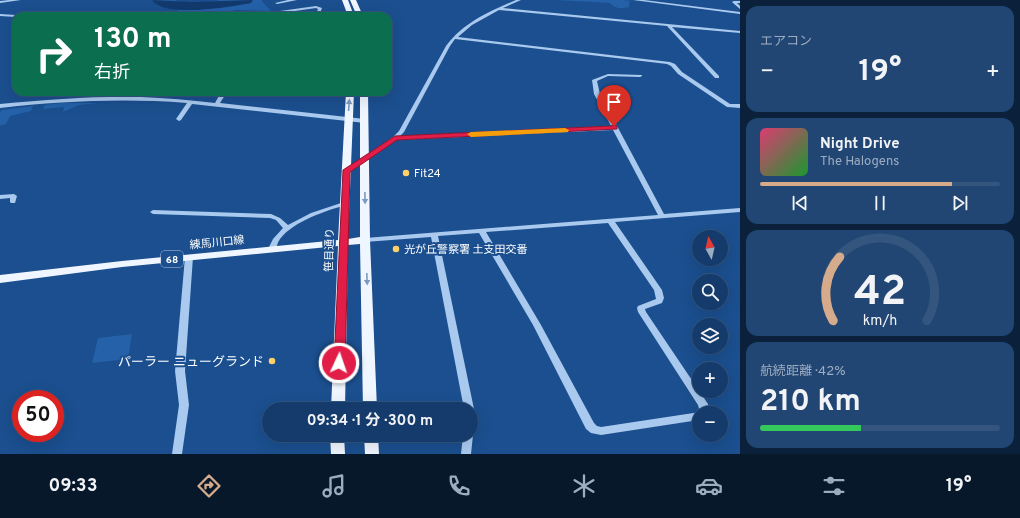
<!DOCTYPE html>
<html lang="ja">
<head>
<meta charset="utf-8">
<style>
  :root { --surface:#143b6b; --page:#214673; --text:#f1f3f6; --muted:#9dadc1; --line:#33557e; --accent:#d6ab8b }
  body { margin:0; font-family:Overpass,"Noto Sans JP",sans-serif; background:var(--page); color:var(--text); height:100vh; display:flex; flex-direction:column; font-size:15px; white-space:nowrap }
  * { box-sizing:border-box; margin:0 }
  p { font-size:13px; color:var(--muted) }
  .icon { flex:none; width:22px; height:22px; fill:none; stroke:currentColor; stroke-width:2; stroke-linecap:round; stroke-linejoin:round }
  .map { position:relative; flex:1; overflow:hidden }
  .panel { display:flex; flex-direction:column; gap:6px; padding:6px; background:#0b203b; width:280px }
  .panel>* { flex:none }
  .banner { position:absolute; left:12px; top:12px; width:380px; height:84px; border-radius:12px; box-shadow:0 4px 16px #0002,0 0 0 1px var(--line); background:#0b6e4f; color:#fff; overflow:hidden }
  .needle { width:26px; rotate:352deg }
  .buttons { position:absolute; left:692px; top:230px; display:grid; gap:8px }
  .buttons a { display:grid; place-items:center; width:36px; height:36px; border-radius:50%; background:var(--surface); box-shadow:0 4px 16px #0002,0 0 0 1px var(--line); font-size:20px }
  .speed { position:absolute; left:12px; top:390px; display:flex; gap:8px; font-size:20px; font-weight:700; text-align:center }
  .speed>* { display:grid; place-content:center; width:52px; height:52px; border-radius:50%; background:var(--surface); box-shadow:0 4px 16px #0002,0 0 0 1px var(--line); line-height:1 }
  .speed .limit { border:6px solid #d22; background:#fff; color:#111 }
  .pin { position:absolute; display:grid; place-items:center; width:34px; height:34px; color:#fff; margin:-41px -17px; border-radius:50% 50% 50% 0; rotate:-45deg; box-shadow:0 0 4px #0007 }
  .pin .icon { rotate:45deg }
  .me { position:absolute; width:44px; margin:-22px; rotate:3deg; stroke-linejoin:round; filter:drop-shadow(0 0 3px #0008) }
  .turn { display:flex; align-items:center; gap:14px; height:84px; padding:0 16px; font-size:18px }
  .turn .icon { width:52px; height:52px; stroke-width:2.5 }
  .turn b { display:block; font-size:28px; line-height:34px }
  .big { font-size:30px; font-weight:700; line-height:1.1 }
  .panel .card { flex:1; display:flex; flex-direction:column; justify-content:center; gap:6px; min-width:0; padding:0 14px; border-radius:12px; background:var(--page) }
  .panel .dial { align-items:center; gap:0 }
  .dial svg { height:104px; overflow:visible; fill:none; stroke:var(--line); stroke-width:7; stroke-linecap:round; text-anchor:middle }
  .dial text { fill:var(--text); stroke:none }
  .song { display:flex; align-items:center; gap:12px }
  .cover { width:48px; height:48px; border-radius:6px; background:linear-gradient(135deg,hsl(340 70% 55%),hsl(130 70% 35%)) }
  .played { height:4px; border-radius:2px; background:linear-gradient(90deg,var(--accent) 80%,var(--line) 80%) }
  .keys { display:flex; justify-content:space-around; direction:ltr }
  .heat { display:flex; justify-content:space-between; align-items:center; font-size:22px; direction:ltr }
  .charge { height:6px; border-radius:3px; background:linear-gradient(90deg,#34c759 42%,var(--line) 0) }
  .trip { position:absolute; left:262px; top:402px; width:216px; height:40px; border-radius:20px; background:var(--surface); box-shadow:0 4px 16px #0002,0 0 0 1px var(--line); font-weight:700; line-height:40px; text-align:center }
  .menu { display:flex; height:64px; justify-content:space-around; align-items:center; background:#08182b; color:var(--muted) }
  .menu .icon { width:28px; height:28px }
  .menu .on { color:var(--accent) }
  .menu b { font-size:18px; color:var(--text) }
  main { display:flex; flex:1; min-height:0 }
  .map>svg:first-child { display:block }
</style>
</head>
<body>
<main>
<div class="map">
<svg width="740" height="454" viewBox="0 0 740 454">
  <rect width="100%" height="100%" fill="#1b4f8f"/>
  <path fill="#2461a8" d="M152 0H175L183 4 189 5 221 0H261L271 11 236 10 210 16H193L194 15 175 13 180 9 167 6Z
    M555 0H624L632 1 629 2V7C622 9 615 9 610 3Z
    M61 103H98L79 105 63 112 64 107 43 109 45 105Z
    M33 106 31 111 10 116 6 124 0 126V112L2 110Z
    M132 334 128 359 92 363 98 338Z"/>
  <g fill="none" stroke-linecap="round" stroke-linejoin="round">
    <path fill="#123a6d" fill-rule="evenodd" d="M152 0 192 2 253 0 251 3 246 4C227 7 164 18 152 0Z"/>
    <path fill="#a9c9ee" fill-rule="evenodd" d="M9 0H21L0 3V1Z
      M288 0H297L277 4 275 3Z
      M516 0H521L503 8 740 31V33L672 27 719 76V78H715L667 26 499 10 472 25 458 37 670 62 675 64 682 72 730 104H740V108L727 107 678 74 671 66 667 64 455 39 450 46 404 132 400 136 611 126 594 94 592 80 608 74 642 75V76L640 77 608 76 597 81 600 94 664 214 740 208V212L615 222 662 290 664 298 662 303 645 309 646 312 708 404 709 413H699V420L601 435 591 433 586 429 533 325 479 233 438 236 474 409 471 412V409H464L431 237 365 242 361 240 365 238 658 215 613 130 396 140 348 173H344L343 172 393 137 399 131 446 46C464 22 490 11 516 0ZM608 223 654 290 656 299 638 306 637 308 638 312 698 405 700 412 601 427 597 426 594 423 541 325 486 232Z
      M633 0H644L740 12V14Z
      M734 1H740V3H737L740 6V9L733 3 732 2Z
      M316 6 322 8 319 16H315L318 9 316 8 281 13 278 16H274L276 13 280 11Z
      M0 14 16 15 18 16H16V17L0 16Z
      M221 92H227L220 103 365 119 368 121 365 123 192 104 181 120 179 121 176 119 187 103C124 98 62 101 0 108V104C47 100 94 96 141 97 166 98 190 100 215 103Z
      M14 194 17 196 15 203H11L10 202V198L0 199V195Z
      M344 202 347 204 346 205C325 211 294 221 280 239 277 243 277 247 275 251H272L268 249 273 239 283 228 276 220 270 218 153 214 150 212 153 210 271 214 280 218 288 225 311 213Z
      M186 255H192L193 257 185 371 189 405 182 454H172L179 405 175 371 185 257Z
      M471 432 473 435 471 454H461L463 435H471Z"/>
    <path fill="#f0f6ff" fill-rule="evenodd" d="M342 0H348L354 16H348Z
      M350 0H356L363 16H357Z
      M346 92H354L348 239 360 237V92H368L370 240 377 409H363L360 244 348 245 345 409H331L338 246 122 267 0 283V275L122 261 338 240Z
      M330 435H344L345 454H331Z
      M364 435H378L379 454H365Z"/>
  </g>
  <defs><path id="oneway-solid" d="M-6-.8H1V-3.2L6.5 0L1 3.2V.8H-6Z"/></defs>
  <g fill="#7b9ac1">
    <use href="#oneway-solid" transform="translate(349 105) rotate(-86)"/>
    <use href="#oneway-solid" transform="translate(365 198) rotate(89)"/>
    <use href="#oneway-solid" transform="translate(367 279) rotate(88)"/>
  </g>
  <path fill="#e11d48" stroke="#92132f" d="M614 124 617 126V129L397 140 350 172 345 363 344 367 339 368 335 367 334 363 343 170 395 136 611 126Z"/>
  <path fill="#f59e0b" d="M565 128 569 130 568 132 471 137 467 134 471 132Z"/>
  <g fill="#ffd166" stroke="#1b4f8f" stroke-width="1.5">
    <circle cx="406" cy="173" r="4"/>
    <circle cx="396" cy="249" r="4"/>
    <circle cx="272" cy="361" r="4"/>
  </g>
  <g text-anchor="middle" stroke-width="4" stroke-linejoin="round" paint-order="stroke">
    <rect fill="#1b4f8f" stroke="#bbcadd" stroke-width="1" x="161" y="251" width="22" height="16" rx="3"/>
    <g font-size="10" font-weight="bold" fill="#fff">
      <text x="172" y="263">68</text>
    </g>
    <g font-size="11" fill="#fff" stroke="#1b4f8f" text-anchor="start">
      <text x="414" y="177">Fit24</text>
      <text x="404" y="253">光が丘警察署 土支田交番</text>
    </g>
    <g font-size="11" fill="#fff" stroke="#1b4f8f">
      <text transform="translate(217 242) rotate(-6)" y="4">練馬川口線</text>
      <text transform="translate(329 250) rotate(-89)" y="4">笹目通り</text>
    </g>
    <g font-size="13" fill="#fff" stroke="#1b4f8f" text-anchor="end">
      <text x="264" y="366">パーラー ニューグランド</text>
    </g>
  </g>
</svg>
<div class="buttons">
<a><svg class="needle" viewBox="-14 -14 28 28"><path d="M0-13l5 13h-10z" fill="#e53935"/><path d="M0 13l5-13h-10z" fill="#9dadc1"/></svg></a>
<a><svg class="icon" aria-label="search" viewBox="0 0 24 24"><circle cx="10" cy="10" r="6"/><path d="M15 15l6 6"/></svg></a>
<a><svg class="icon" aria-label="layers" viewBox="0 0 24 24"><path d="M12 4l9 5-9 5-9-5zM3 14l9 5 9-5"/></svg></a>
<a>+</a>
<a>−</a>
</div>
<div class="speed"><div class="limit">50</div></div>
<div class="pin" style="left:614px;top:126px;background:#d93025"><svg class="icon" aria-label="arrive" viewBox="0 0 24 24"><path d="M6 21V4h12l-3 4 3 4H6"/></svg></div>
<svg class="me" style="left:339px;top:363px" viewBox="-20 -20 40 40"><circle r="17" fill="#e11d48" stroke="#fff" stroke-width="3"/><path d="M0-11L8 9 0 5-8 9z" fill="#fff"/></svg>
<div class="trip">09:34 · 1 分 · 300 m</div>
<div class="banner">
<div class="turn"><svg class="icon" aria-label="right" viewBox="0 0 24 24"><path d="M7 20v-9h11M14 6l5 5-5 5"/></svg><div><b>130 m</b>右折</div></div>
</div>
</div>
<section class="panel">
<div class="card"><p>エアコン</p>
<div class="heat"><a>−</a><b class="big">19°</b><a>+</a></div>
</div>
<div class="card">
<div class="song"><i class="cover"></i><div><b>Night Drive</b><p>The Halogens</p></div></div>
<div class="played"></div>
<div class="keys"><svg class="icon" aria-label="previous" viewBox="0 0 24 24"><path d="M18 5L8 12l10 7zM5 5v14"/></svg><svg class="icon" aria-label="pause" viewBox="0 0 24 24"><path d="M8 5v14M16 5v14"/></svg><svg class="icon" aria-label="next" viewBox="0 0 24 24"><path d="M6 5l10 7-10 7zM19 5v14"/></svg></div>
</div>
<div class="card dial"><svg viewBox="0 0 100 80">
<path d="M14 69A42 42 0 1 1 86 69"/>
<path d="M14 69A42 42 0 0 1 19 20" stroke="#d6ab8b"/>
<text x="50" y="56" font-size="32" font-weight="700">42</text>
<text x="50" y="72" font-size="11">km/h</text>
</svg></div>
<div class="card"><p>航続距離 · 42%</p><b class="big">210 km</b><div class="charge"></div></div>
</section>
</main>
<nav class="menu">
<b>09:33</b>
<svg class="icon on" aria-label="directions" viewBox="0 0 24 24"><path d="M12 3l9 9-9 9-9-9zM9 14v-3h6M13 9l2 2-2 2"/></svg>
<svg class="icon" aria-label="music" viewBox="0 0 24 24"><path d="M9 18V5l10-2v13"/><circle cx="6" cy="18" r="3"/><circle cx="16" cy="16" r="3"/></svg>
<svg class="icon" aria-label="phone" viewBox="0 0 24 24"><path d="M5 4h4l2 5-3 2q2 4 5 5l2-3 5 2v4C11 20 4 13 5 4z"/></svg>
<svg class="icon" aria-label="climate" viewBox="0 0 24 24"><path d="M12 3v18M4 7l16 10M4 17L20 7"/></svg>
<svg class="icon" aria-label="car" viewBox="0 0 24 24"><path d="M5 17H2v-5l4-1 3-4h7l3 4 3 1v5h-3M9 17h6M6 11h13"/><circle cx="7" cy="17" r="2"/><circle cx="17" cy="17" r="2"/></svg>
<svg class="icon" aria-label="filters" viewBox="0 0 24 24"><path d="M4 7h16M4 17h16"/><circle cx="9" cy="7" r="2"/><circle cx="15" cy="17" r="2"/></svg>
<b>19°</b>
</nav>
</body>
</html>
